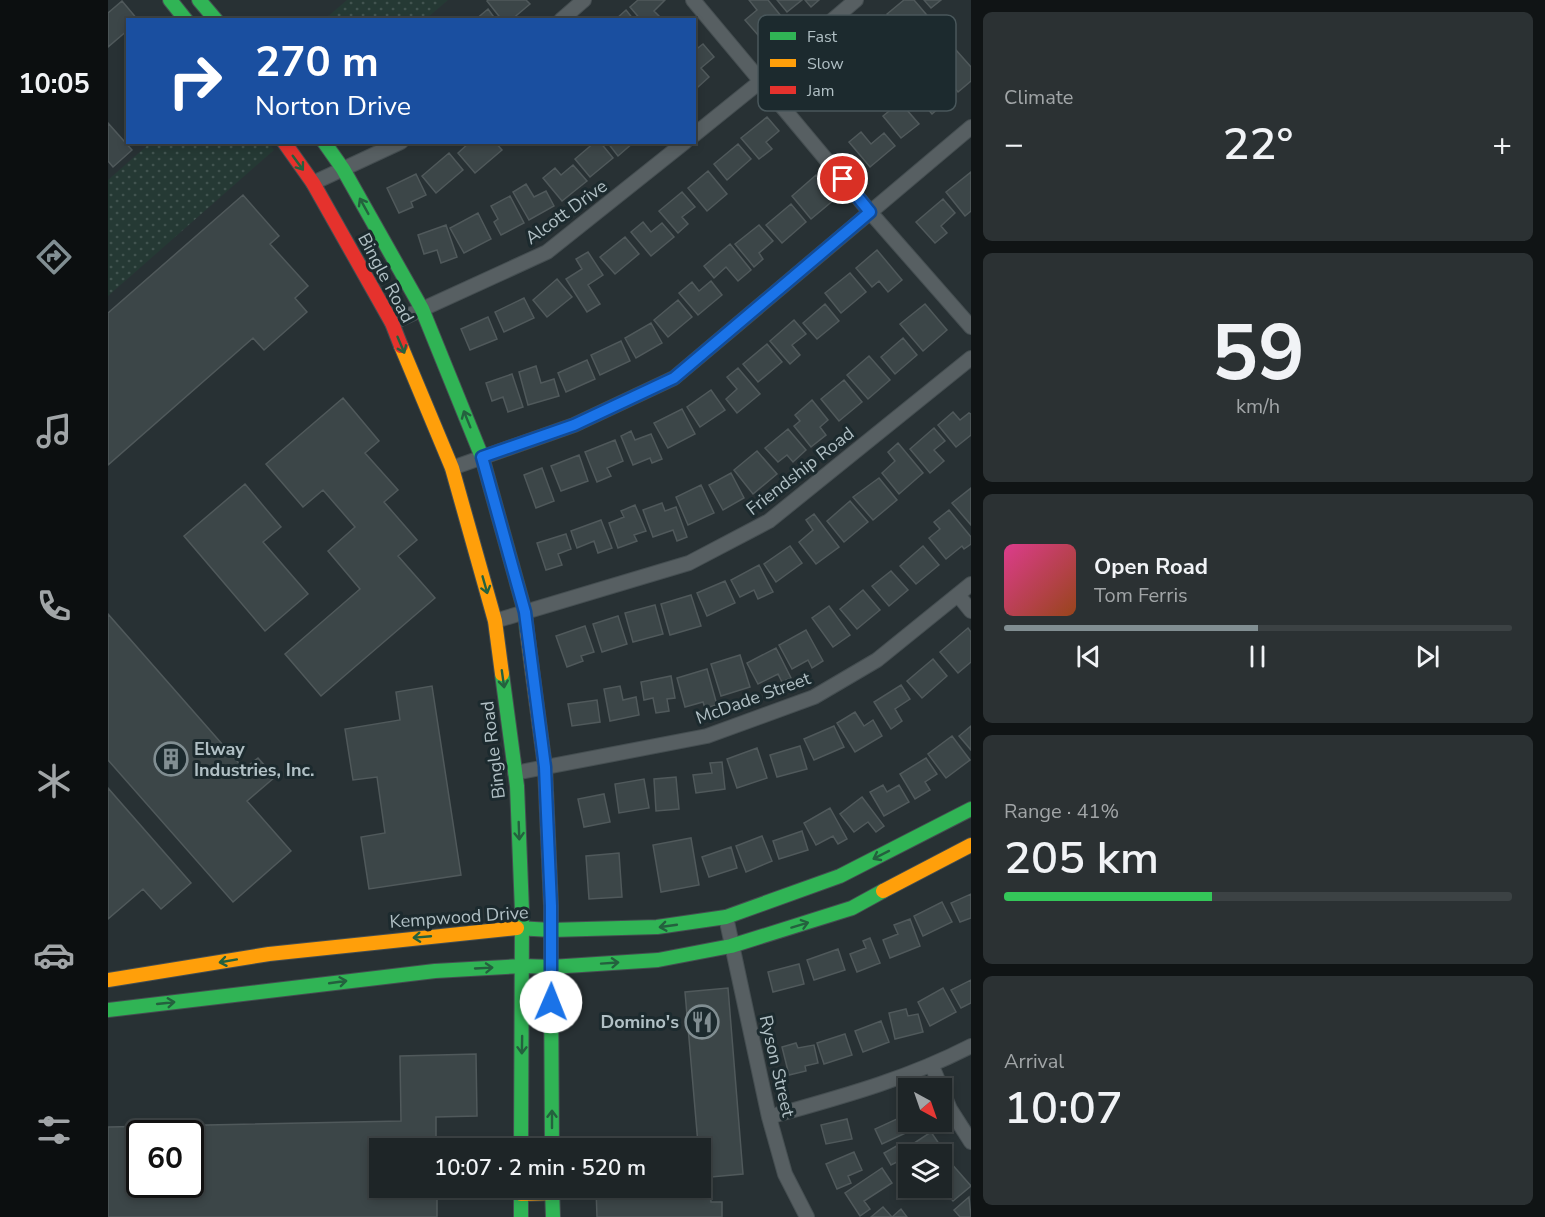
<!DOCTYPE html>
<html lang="en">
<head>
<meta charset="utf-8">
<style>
  :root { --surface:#1e2527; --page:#2b3133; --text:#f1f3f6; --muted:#a1a5a7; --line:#3c4244; --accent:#818e92 }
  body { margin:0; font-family:"Nunito Sans",sans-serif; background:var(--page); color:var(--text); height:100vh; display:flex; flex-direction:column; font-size:22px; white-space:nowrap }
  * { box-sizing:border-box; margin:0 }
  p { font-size:20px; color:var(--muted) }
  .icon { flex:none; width:33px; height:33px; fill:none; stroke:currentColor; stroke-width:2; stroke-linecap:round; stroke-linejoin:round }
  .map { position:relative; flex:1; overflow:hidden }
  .drawer { display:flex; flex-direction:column; gap:12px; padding:12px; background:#101415; width:574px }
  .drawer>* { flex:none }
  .guide { position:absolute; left:18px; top:18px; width:570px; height:126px; border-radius:0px; box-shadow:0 3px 9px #0003,0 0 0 2px var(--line); background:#1a4fa0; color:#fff; overflow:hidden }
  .needle { width:39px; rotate:140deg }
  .buttons { position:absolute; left:790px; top:1078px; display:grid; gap:12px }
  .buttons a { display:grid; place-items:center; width:54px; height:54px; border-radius:0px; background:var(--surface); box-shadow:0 3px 9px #0003,0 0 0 2px var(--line); font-size:30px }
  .speed { position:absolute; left:18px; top:1120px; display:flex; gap:12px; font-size:30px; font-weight:700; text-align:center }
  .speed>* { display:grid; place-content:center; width:78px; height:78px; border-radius:50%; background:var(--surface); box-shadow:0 3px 9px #0003,0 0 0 2px var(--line); line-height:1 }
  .speed .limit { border:3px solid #111; border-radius:9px; background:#fff; color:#111 }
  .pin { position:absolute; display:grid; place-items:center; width:51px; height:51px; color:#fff; margin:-26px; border:3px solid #fff; border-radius:50%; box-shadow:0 2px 6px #0007 }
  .me { position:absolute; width:66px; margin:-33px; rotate:1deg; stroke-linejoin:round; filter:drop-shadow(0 0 4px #0008) }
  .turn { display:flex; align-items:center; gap:21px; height:126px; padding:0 30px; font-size:27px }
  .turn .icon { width:78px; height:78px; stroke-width:2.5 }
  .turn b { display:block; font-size:42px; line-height:51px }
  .big { font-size:45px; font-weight:600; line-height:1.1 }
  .drawer .tile { flex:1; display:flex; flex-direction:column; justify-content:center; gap:9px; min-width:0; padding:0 21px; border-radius:9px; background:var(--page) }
  .drawer .dial { align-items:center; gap:0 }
  .dial b { font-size:78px; line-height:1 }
  .song { display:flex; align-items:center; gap:18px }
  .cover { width:72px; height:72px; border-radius:9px; background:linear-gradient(135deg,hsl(330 70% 55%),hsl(20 70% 35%)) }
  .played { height:6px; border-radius:3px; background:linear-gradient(90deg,var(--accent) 50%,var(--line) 50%) }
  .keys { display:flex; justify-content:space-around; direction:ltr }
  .heat { display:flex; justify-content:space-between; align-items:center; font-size:33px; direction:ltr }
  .charge { height:9px; border-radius:4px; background:linear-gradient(90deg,#34c759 41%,var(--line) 0) }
  .trip { position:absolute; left:261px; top:1138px; width:342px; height:60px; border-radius:0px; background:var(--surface); box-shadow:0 3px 9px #0003,0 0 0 2px var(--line); font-weight:600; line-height:60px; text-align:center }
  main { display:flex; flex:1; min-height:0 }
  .dock { display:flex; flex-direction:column; width:108px; justify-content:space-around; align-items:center; background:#0c0f10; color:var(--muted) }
  .dock .icon { width:42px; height:42px }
  .dock .selected { color:var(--accent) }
  .dock b { font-size:27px; color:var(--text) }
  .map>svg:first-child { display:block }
</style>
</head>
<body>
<main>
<nav class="dock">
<b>10:05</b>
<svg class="icon selected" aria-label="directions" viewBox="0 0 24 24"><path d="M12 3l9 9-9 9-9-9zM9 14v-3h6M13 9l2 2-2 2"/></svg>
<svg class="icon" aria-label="music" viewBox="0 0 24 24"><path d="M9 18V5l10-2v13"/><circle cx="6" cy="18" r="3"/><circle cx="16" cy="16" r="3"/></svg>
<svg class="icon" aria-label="phone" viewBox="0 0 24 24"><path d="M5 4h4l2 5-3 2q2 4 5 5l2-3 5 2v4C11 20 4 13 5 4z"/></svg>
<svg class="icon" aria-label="climate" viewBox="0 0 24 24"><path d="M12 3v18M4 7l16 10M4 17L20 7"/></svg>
<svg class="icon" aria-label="car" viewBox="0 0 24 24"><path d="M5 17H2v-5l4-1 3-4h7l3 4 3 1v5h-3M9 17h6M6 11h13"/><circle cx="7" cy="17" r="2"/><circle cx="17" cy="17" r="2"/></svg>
<svg class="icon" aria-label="filters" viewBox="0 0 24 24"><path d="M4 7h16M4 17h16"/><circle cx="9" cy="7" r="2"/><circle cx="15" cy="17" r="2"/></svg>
</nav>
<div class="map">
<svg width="863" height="1217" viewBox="0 0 863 1217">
  <defs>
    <pattern id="grass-dots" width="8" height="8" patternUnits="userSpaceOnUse" patternTransform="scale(1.5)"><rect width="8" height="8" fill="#253934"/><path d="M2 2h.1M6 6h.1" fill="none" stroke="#425450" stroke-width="1.8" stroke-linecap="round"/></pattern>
  </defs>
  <rect width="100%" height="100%" fill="#283134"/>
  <path fill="url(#grass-dots)" d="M239 0H340L318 19H217Z
    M42 143H161L166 150 0 296V180Z"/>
  <path fill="#3c4648" stroke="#50595b" stroke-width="1.5" fill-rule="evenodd" d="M380 0H418L422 4 403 20H394L379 1Z
    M530 0H557L546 11 552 17 549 20H533L522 7Z
    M641 0H660L673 16 650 35 637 20 649 10Z
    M669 0H694L679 12Z
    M697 0H711L703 7Z
    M796 0H806L823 20 800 38 779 14Z
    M816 0H833L823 8Z
    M14 1 30 20H20V30L0 47V13Z
    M380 9 388 20H367Z
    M518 10 526 20H507Z
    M595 44 606 57 593 68 601 77 590 87 586 83V51Z
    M848 50 863 67V81L850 92 828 66Z
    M833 80 846 95 824 114 811 99Z
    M792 102 811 124 793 138 775 116Z
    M659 117 671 131 658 142 664 149 651 159 633 138Z
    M0 123 24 150 5 167 0 161Z
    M753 132 763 144 776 133 787 146 762 167 741 142Z
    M362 142H387L394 150 367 173 350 153Z
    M487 142H492L505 158 482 177 467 159Z
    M499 142H526L510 156Z
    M630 144 643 159 619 180 606 164Z
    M341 153 355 170 328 193 314 176Z
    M465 165 479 181 454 201 435 178 447 168 453 175Z
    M600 171 619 194 599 211 580 188Z
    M863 172V211L857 216 838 192Z
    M308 174 318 195 303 202 305 207 291 213 279 188Z
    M708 175 727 199 703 219 684 196Z
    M418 184 426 197 438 191 446 206 421 220 405 192Z
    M574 192 587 207 574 217 580 224 570 233 551 211Z
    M135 195 171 236 162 244 200 286 187 298 199 312 156 350 145 338 0 465V313Z
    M402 196 416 223 393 235 386 222 390 219 383 206Z
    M835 199 847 213 833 226 839 233 827 243 808 222Z
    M683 204 698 222 674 243 658 225Z
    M370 213 383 239 356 253 342 228Z
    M535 222 543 232 554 223 566 237 543 256 523 232Z
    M338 225 349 257 333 263 329 250 316 254 310 235Z
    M651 225 665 241 651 253 655 259 646 267 627 244Z
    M517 237 531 254 507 274 492 257Z
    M622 244 643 270 630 281 618 267 606 278 596 266Z
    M769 250 794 280 780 292 771 281 764 287 748 268Z
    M480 252 495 275 480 285 492 304 479 312 458 279 474 269 468 259Z
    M742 273 758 292 733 313 717 293Z
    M449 279 464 297 439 317 425 300Z
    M603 281 614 295 590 315 571 293 584 282 591 291Z
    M416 298 426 318 396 332 387 312Z
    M570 300 584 317 560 337 546 320Z
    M717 304 731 321 709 339 695 323Z
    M817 304 839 330 815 351 792 324Z
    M380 317 389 339 362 350 353 329Z
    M686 320 698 334 684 345 692 355 682 364 662 341Z
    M543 323 554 343 528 358 517 338Z
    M795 338 809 355 787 374 773 357Z
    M513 341 522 361 492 375 483 355Z
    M659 344 674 362 650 382 635 364Z
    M761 356 782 380 760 399 739 375Z
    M479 360 487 379 458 392 450 373Z
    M428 366 433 383 446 379 451 396 420 405 411 372Z
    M630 368 652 394 629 413 618 399 629 389 619 377Z
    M404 374 415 407 400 412 395 397 384 401 378 383Z
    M736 380 754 402 731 421 713 399Z
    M603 390 617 410 592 427 579 407Z
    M235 398 271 441 257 453 290 490 276 502 309 540 290 556 327 598 213 696 177 654 252 589 220 551 247 527 215 490 195 507 158 464Z
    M704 400 720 420 712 427 718 435 703 447 686 426 692 421 687 415Z
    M574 409 587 434 560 448 546 423Z
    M845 412 852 420 861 413 863 414V435L848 447 830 425Z
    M826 428 837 441 826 450 836 461 822 473 802 449Z
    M680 429 698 450 685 462 679 455 670 462 657 448Z
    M523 431 527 440 543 434 554 459 544 463 542 458 525 465 513 436Z
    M507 440 515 461 499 468 503 476 489 482 477 452Z
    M790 443 815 473 791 494 774 473 787 461 780 452Z
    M649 451 669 474 645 494 626 470Z
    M471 455 480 481 453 491 443 466Z
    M434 468 446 501 428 508 416 475Z
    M623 473 636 498 615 510 601 485Z
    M771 478 789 500 765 520 745 497Z
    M137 484 173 527 155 542 200 594 157 631 76 536Z
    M593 485 606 513 580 525 568 497Z
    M863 488V525L844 503Z
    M742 501 760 522 736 542 719 521Z
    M554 503 557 511 568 507 579 537 569 541 565 530 545 537 535 510Z
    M527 505 538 531 526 535 529 541 510 548 501 523 516 517 513 511Z
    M841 510 863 537V544L856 549 854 546 838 559 821 538 832 529 826 522Z
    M706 514 731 547 708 564 691 542 705 530 698 520Z
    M493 520 504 548 490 553 486 541 469 548 463 531Z
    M458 534 463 549 450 554 454 565 438 570 429 543Z
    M682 546 694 563 668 582 656 564Z
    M815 546 831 565 808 584 792 566Z
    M651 565 665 592 650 599 646 590 632 597 623 580Z
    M783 571 800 590 781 606 764 586Z
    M617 581 627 603 599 616 589 593Z
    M755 590 772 610 749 629 732 609Z
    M583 595 593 626 562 635 553 604Z
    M547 605 555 634 525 642 517 613Z
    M721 606 742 635 725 647 704 618Z
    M0 614 136 769 150 758 167 777 139 801 183 851 125 902 0 760Z
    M510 616 519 644 494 652 485 624Z
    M477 626 486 652 473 656 475 661 459 667 448 636Z
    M860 628 863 632V662L850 673 832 652Z
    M698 630 715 661 704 668 700 660 684 669 671 645Z
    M668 648 683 678 674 682 670 674 650 684 639 663Z
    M632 655 642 687 613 696 603 664Z
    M825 659 839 676 814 698 799 681Z
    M599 669 609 705 597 708 595 702 577 707 569 678Z
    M563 676 567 698 559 699 561 711 548 713 545 698 536 700 533 682Z
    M793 685 802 699 787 709 794 721 783 729 766 702Z
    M324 686 353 875 261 889 253 837 277 833 269 777 245 780 237 729 292 720 288 692Z
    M512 686 515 700 528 697 531 715 502 721 496 689Z
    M489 700 492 722 464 726 460 704Z
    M747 712 756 726 765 720 774 736 747 752 729 723Z
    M726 726 736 747 706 760 696 739Z
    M863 726V750L851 736Z
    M844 736 862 760 838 778 820 754Z
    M692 746 699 769 669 777 662 755Z
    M649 748 659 778 629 788 619 759Z
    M818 758 829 774 817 782 822 790 807 799 792 774Z
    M614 762 617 789 588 793 585 775 604 773 602 763Z
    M568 777 571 809 548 811 546 779Z
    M536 779 541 808 511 813 507 784Z
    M775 785 779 792 791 785 801 802 776 816 762 792Z
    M0 788 83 883 53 909 35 889 0 919Z
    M496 794 502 822 476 827 470 799Z
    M754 797 776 826 768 832 760 822 746 832 732 814Z
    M722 808 739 839 730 844 725 836 708 845 696 823Z
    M694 831 700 850 671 859 665 841Z
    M654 836 664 861 638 872 628 846Z
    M583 838 591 885 553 892 545 845Z
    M623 847 629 868 601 877 594 857Z
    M511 853 514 897 481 899 478 856Z
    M863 894V918L852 922 843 903Z
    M834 902 844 922 815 936 806 916Z
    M802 919 812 946 782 958 775 940 790 934 786 925Z
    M762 938 772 963 749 972 742 954 758 948 755 941Z
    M730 949 737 970 706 980 699 960Z
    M691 964 696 984 665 992 660 972Z
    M863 980V1003L853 1008 843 990Z
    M620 988 635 1174 592 1178V1149H531L590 1144 577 992Z
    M835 988 848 1012 822 1026 810 1002Z
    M798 1009 800 1016 810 1014 815 1032 787 1039 781 1013Z
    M773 1021 781 1042 755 1052 747 1031Z
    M737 1034 744 1055 716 1064 709 1043Z
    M688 1043 690 1048 706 1045 710 1063 697 1066 698 1071 681 1075 674 1047Z
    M368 1054 369 1116 328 1117V1149H272V1188H329V1217H0V1127L293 1121 292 1056ZM32 1134H82V1185H32Z
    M801 1099V1122L819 1123 774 1144 767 1129 800 1114 794 1102Z
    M739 1119 744 1139 718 1144 713 1125Z
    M823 1132 840 1157 834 1161V1155H814L812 1153 805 1155 800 1147Z
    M524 1139 525 1149H474L473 1144Z
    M792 1144 799 1157 783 1165 776 1153Z
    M746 1152 754 1170 740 1176 743 1183 729 1189 718 1164Z
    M842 1162 863 1186 845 1201 834 1188V1168Z
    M774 1168 784 1183 756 1201 762 1209 752 1216 737 1193Z
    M592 1184H602L603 1202H614V1217H489L488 1189 592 1188Z
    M861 1197 863 1217H852L846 1210Z
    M775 1207 784 1217 793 1209 799 1217H763Z"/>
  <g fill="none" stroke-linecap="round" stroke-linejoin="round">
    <g stroke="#454e51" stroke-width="16">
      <path id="street" d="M585 0 762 212 863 327
        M453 20 476 0
        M586 135 653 81 748 0
        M205 183 293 142
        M284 323 439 252 577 142
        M344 468 466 425 566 378 863 127
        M850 595 863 611
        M387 621 581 563 661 521 863 358
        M407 773 599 736 706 697 769 660 863 584
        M618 917 661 1117 677 1174 699 1217
        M824 1066 842 1109 863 1142
        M661 1117C732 1097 797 1080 863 1046"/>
    </g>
    <g stroke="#454e51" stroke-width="16">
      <path id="fast" d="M62 0 78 20
        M91 0 108 20
        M216 142 235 169 314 309 374 457 417 612 419 631
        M394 674 409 786 414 911 413 1149
        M409 928 443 930 549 927 618 917 732 876 863 809
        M443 977 444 1149
        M0 1010 327 971 415 966 443 967 550 960 623 946 744 908 775 891
        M413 1188V1217
        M444 1188 445 1217"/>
    </g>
    <g stroke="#454e51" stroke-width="16">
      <path id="slow" d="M293 346 344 468 387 621 394 674
        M419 631 437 767 443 906V977
        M775 891 863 845
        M0 980 161 954 409 928
        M413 1194 444 1193"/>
    </g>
    <g stroke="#454e51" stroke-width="16">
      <path id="jam" d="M176 142 205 183 284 323 293 346"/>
    </g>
    <use href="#street" stroke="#575f62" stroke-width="14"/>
    <use href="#fast" stroke="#30b455" stroke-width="14"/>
    <use href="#slow" stroke="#ff9f0a" stroke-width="14"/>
    <use href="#jam" stroke="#e5322d" stroke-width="14"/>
  </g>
  <defs><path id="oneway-shaft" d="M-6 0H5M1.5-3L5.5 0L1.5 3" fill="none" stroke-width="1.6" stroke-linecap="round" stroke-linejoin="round" transform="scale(1.5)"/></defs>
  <g stroke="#24613e">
    <use href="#oneway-shaft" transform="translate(190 163) rotate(54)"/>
    <use href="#oneway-shaft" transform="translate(256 206) rotate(-119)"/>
    <use href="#oneway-shaft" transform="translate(293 345) rotate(67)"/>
    <use href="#oneway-shaft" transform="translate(359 419) rotate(-112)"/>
    <use href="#oneway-shaft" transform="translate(377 585) rotate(74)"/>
    <use href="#oneway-shaft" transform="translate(395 679) rotate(82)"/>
    <use href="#oneway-shaft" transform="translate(411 831) rotate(88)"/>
    <use href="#oneway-shaft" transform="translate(773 855) rotate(153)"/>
    <use href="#oneway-shaft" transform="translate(692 925) rotate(-17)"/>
    <use href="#oneway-shaft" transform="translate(560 926) rotate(172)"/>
    <use href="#oneway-shaft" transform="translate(314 937) rotate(175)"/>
    <use href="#oneway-shaft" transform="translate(120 961) rotate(170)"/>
    <use href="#oneway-shaft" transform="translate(502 963) rotate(-4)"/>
    <use href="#oneway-shaft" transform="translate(376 968) rotate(-3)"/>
    <use href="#oneway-shaft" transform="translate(230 982) rotate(-8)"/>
    <use href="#oneway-shaft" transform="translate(58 1003) rotate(-6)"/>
    <use href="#oneway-shaft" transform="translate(414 1045) rotate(91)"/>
    <use href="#oneway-shaft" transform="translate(444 1119) rotate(-90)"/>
  </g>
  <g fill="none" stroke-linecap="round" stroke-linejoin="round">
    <g stroke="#114b97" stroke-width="15">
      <path id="route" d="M443 1002V906L437 767 417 612 374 457 466 425 566 378 762 212 735 179"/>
    </g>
    <use href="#route" stroke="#1a73e8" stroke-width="10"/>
  </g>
  <defs>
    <g id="building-ring" transform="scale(1.725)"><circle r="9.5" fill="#1c2a2e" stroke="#818e92" stroke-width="1.5"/><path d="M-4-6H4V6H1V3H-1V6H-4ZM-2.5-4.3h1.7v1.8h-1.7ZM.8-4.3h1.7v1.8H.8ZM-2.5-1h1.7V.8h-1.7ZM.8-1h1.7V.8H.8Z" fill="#818e92"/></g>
    <g id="restaurant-ring" transform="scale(1.725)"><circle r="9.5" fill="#1c2a2e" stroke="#818e92" stroke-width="1.5"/><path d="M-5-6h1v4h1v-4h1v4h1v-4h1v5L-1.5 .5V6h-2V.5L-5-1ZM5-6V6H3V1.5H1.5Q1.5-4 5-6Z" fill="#818e92"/></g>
  </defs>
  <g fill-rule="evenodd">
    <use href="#building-ring" x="63" y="759"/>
    <use href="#restaurant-ring" x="594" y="1022"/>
  </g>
  <g text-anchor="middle" stroke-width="6" stroke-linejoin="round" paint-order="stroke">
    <g font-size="18" fill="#b1c0c5" stroke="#1c2a2e">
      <text transform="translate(458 212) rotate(-36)" y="6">Alcott Drive</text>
      <text transform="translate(278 278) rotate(62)" y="6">Bingle Road</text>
      <text transform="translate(692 471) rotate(-38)" y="6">Friendship Road</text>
      <text transform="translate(645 698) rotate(-20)" y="6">McDade Street</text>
      <text transform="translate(385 750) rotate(-97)" y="6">Bingle Road</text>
      <text transform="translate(351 917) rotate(-4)" y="6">Kempwood Drive</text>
      <text transform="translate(669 1066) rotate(77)" y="6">Ryson Street</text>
    </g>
    <g font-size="18" font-weight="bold" fill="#b1c0c5" stroke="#1c2a2e" text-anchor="start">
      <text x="86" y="755">Elway<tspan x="86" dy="21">Industries, Inc.</tspan></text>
      <text x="571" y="1028" text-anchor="end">Domino's</text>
    </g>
  </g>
  <rect x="650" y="15" width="198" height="96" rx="9" fill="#1c2a2e" stroke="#49575b" stroke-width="1.5"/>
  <rect x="662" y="32" width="26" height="8" fill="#30b455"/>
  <rect x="662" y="59" width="26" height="8" fill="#ff9f0a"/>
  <rect x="662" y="86" width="26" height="8" fill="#e5322d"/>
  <g font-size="16" fill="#b1c0c5">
    <text x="699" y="42">Fast</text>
    <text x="699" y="69">Slow</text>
    <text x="699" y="96">Jam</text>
  </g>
</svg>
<div class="buttons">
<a><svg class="needle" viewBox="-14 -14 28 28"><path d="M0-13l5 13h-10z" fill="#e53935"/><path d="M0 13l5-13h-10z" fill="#a1a5a7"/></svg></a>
<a><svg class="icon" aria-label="layers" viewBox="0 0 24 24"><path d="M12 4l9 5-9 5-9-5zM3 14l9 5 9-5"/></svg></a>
</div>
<div class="speed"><div class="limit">60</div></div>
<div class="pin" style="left:735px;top:179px;background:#d93025"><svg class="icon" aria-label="arrive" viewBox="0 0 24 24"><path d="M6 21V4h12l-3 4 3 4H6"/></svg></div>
<svg class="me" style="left:443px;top:1002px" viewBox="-20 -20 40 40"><circle r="19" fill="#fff"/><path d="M0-13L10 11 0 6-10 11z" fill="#1a73e8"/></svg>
<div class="trip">10:07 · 2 min · 520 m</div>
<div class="guide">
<div class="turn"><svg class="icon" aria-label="right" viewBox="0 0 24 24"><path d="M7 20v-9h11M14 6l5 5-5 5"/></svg><div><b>270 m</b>Norton Drive</div></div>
</div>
</div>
<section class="drawer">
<div class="tile"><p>Climate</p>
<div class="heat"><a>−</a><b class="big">22°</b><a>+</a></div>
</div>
<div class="tile dial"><b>59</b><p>km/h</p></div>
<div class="tile">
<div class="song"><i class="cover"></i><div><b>Open Road</b><p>Tom Ferris</p></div></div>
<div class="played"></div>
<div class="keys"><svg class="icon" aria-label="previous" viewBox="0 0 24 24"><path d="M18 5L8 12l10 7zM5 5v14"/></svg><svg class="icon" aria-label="pause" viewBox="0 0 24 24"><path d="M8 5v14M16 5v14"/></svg><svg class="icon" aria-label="next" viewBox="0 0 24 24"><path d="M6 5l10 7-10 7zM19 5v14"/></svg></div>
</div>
<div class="tile"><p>Range · 41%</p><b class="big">205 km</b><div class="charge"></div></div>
<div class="tile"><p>Arrival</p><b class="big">10:07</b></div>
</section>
</main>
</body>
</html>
